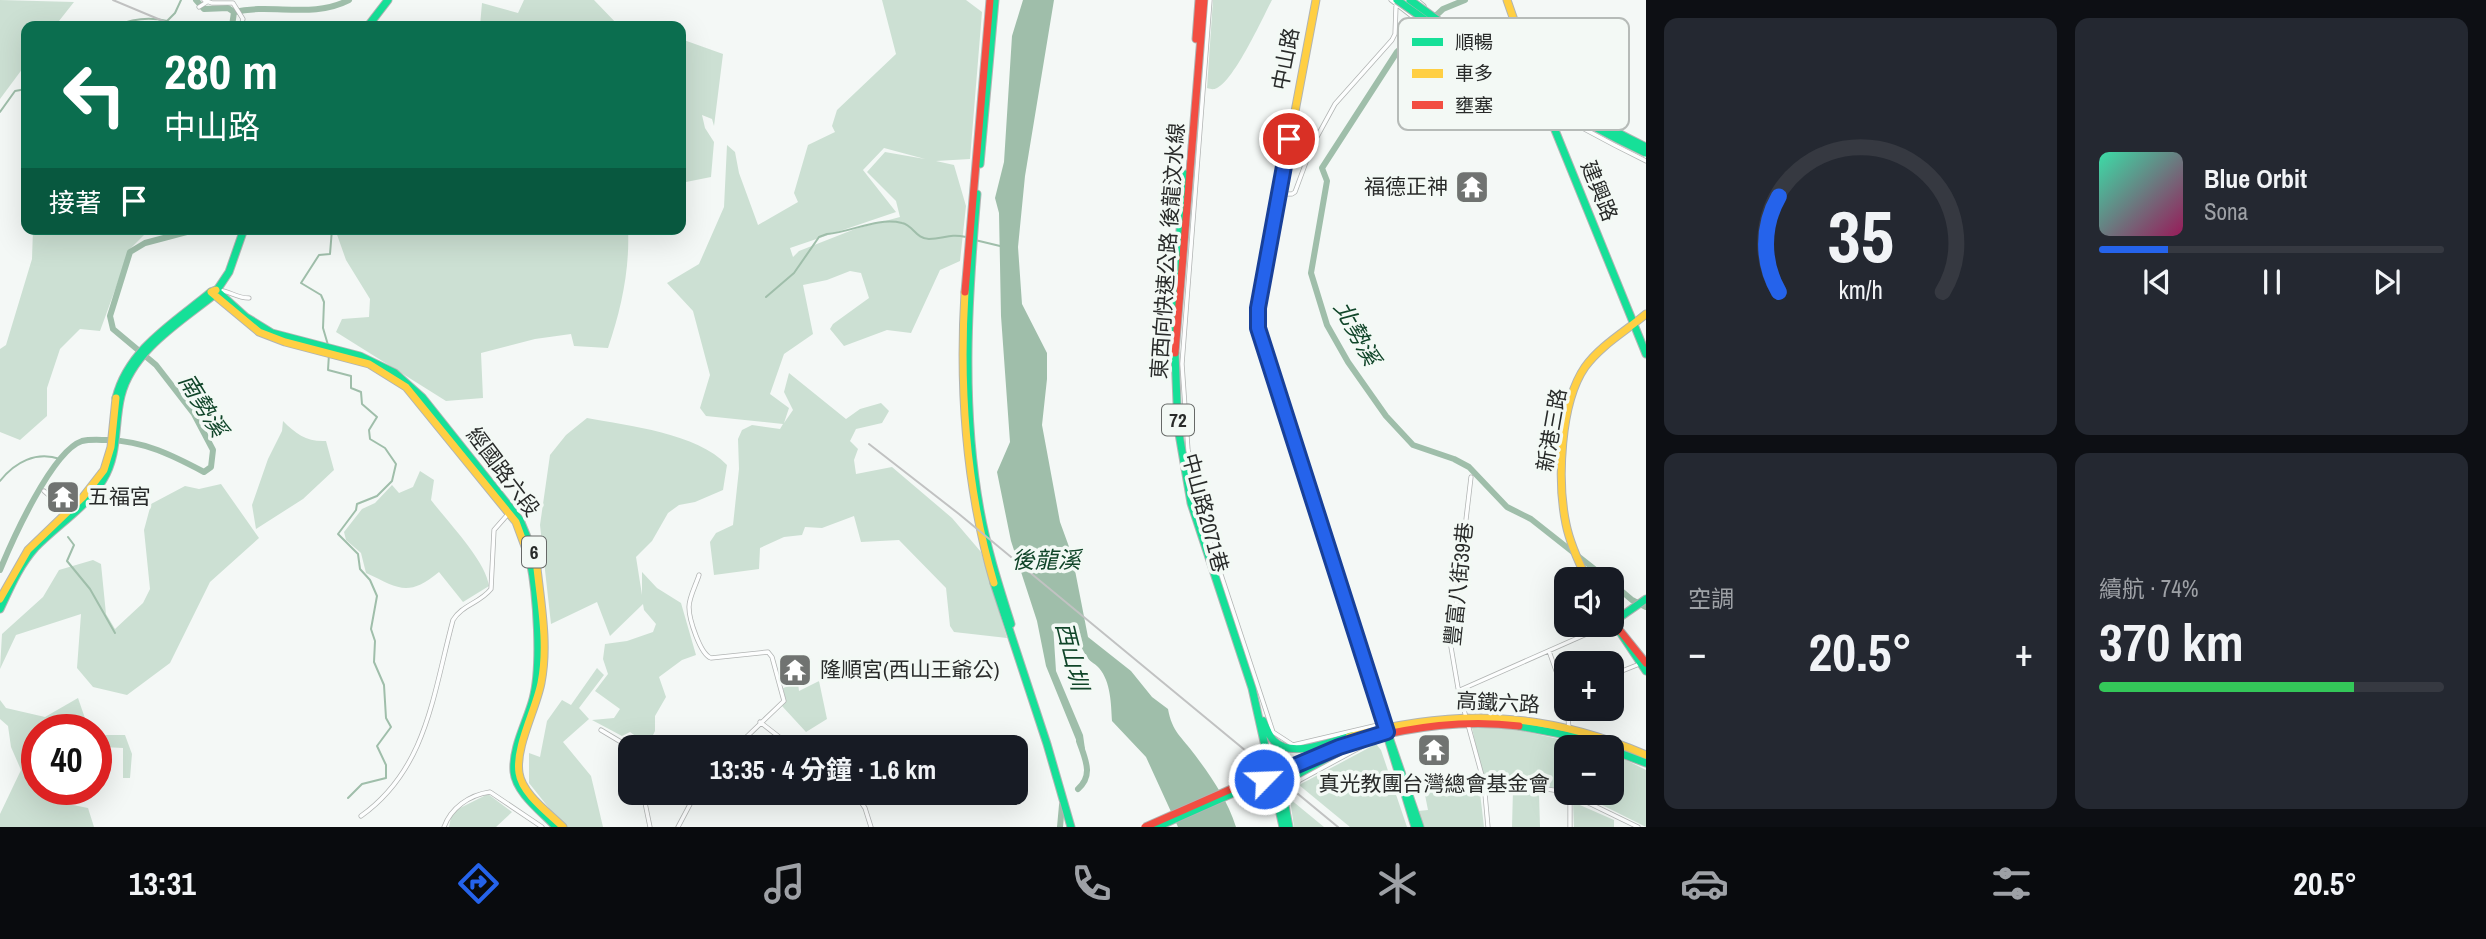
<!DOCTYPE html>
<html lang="zh-TW">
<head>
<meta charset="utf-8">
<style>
  :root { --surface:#171b24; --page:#242831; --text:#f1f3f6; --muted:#9ea1a6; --line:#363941; --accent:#2563eb }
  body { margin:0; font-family:"Archivo Narrow","Noto Sans TC",sans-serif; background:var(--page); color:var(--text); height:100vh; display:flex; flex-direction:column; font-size:26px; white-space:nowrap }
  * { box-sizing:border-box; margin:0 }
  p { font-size:23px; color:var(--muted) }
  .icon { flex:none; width:38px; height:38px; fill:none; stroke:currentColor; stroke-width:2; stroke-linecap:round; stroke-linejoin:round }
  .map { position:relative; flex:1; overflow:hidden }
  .side { display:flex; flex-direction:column; gap:18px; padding:18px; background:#0d0f14; width:840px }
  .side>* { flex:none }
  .hud { position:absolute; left:21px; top:21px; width:665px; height:214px; border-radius:14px; box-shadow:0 7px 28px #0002; background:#0b6e4f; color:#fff; overflow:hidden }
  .controls { position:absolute; left:1554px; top:567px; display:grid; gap:14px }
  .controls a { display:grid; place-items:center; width:70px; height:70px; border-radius:14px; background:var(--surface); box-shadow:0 7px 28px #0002; font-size:35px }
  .speed { position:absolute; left:21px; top:714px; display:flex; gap:14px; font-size:35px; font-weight:700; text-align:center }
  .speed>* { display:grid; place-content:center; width:91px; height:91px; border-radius:50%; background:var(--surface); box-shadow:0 7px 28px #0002; line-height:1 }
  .speed .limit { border:10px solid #d22; background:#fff; color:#111 }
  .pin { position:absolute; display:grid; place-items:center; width:60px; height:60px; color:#fff; margin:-30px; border:4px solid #fff; border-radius:50%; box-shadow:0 2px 7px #0007 }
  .me { position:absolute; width:77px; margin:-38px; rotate:66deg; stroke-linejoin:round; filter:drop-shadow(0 0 5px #0008) }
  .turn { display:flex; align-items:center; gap:24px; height:147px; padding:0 28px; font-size:32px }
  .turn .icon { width:91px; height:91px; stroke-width:2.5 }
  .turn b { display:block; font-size:49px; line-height:60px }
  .then { display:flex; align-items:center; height:66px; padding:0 28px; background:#0003; gap:14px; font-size:26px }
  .big { font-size:52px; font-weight:700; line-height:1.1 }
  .side .widget { flex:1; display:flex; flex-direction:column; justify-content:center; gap:10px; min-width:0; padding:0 24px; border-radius:14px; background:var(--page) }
  .side .dial { align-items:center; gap:0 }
  .dial svg { height:182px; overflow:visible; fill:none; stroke:var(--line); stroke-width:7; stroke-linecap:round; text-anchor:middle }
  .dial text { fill:var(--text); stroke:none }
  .song { display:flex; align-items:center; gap:21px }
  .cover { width:84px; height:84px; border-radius:10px; background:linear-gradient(135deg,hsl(160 70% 55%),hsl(330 70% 35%)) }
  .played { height:7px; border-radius:4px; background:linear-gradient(90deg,var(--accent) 20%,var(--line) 20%) }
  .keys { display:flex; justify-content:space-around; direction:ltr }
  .heat { display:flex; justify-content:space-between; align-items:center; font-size:38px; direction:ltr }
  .charge { height:10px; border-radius:5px; background:linear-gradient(90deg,#34c759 74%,var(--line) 0) }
  .side .tiles { flex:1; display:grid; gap:18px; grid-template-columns:repeat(2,1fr) }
  .trip { position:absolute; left:618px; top:735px; width:410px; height:70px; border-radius:14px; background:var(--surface); box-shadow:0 7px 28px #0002; font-weight:700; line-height:70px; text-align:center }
  .tab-bar { display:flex; height:112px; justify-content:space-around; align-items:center; background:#090b0e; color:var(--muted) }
  .tab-bar .icon { width:49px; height:49px }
  .tab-bar .active { color:var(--accent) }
  .tab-bar b { font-size:32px; color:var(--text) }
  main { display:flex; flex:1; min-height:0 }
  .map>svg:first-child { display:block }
</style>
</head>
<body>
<main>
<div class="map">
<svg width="1646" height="827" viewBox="0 0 1646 827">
  <rect width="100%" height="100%" fill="#f4f8f6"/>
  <path fill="#cce0d3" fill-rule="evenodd" d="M0 0 74 2 55 26H26V64L0 99Z
    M524 0H594L619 26H480L482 3 518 13Z
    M882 0H966L982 12 970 159 936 161 954 165 966 206 960 261 940 270 911 333 887 330 844 346 830 329 833 324 869 298 861 273 850 271 827 280 803 285 813 334 784 354 770 394 789 408 784 423 793 410 784 392 789 373 846 419 860 409 881 403 889 411 882 423 856 429 850 441 858 449 854 460 856 474 892 467 952 518 981 552 1007 638 954 632 950 626 946 588 899 540 861 542 854 516 822 528 805 527 802 535 784 537 760 548 759 569 714 575 710 542 716 533 733 525 739 469 738 439 742 430 752 425 780 429 783 424 706 416 700 408 710 375 693 311 667 283 699 264 724 207 727 145 735 152 739 173 758 225 798 202 794 193 808 145 835 132 832 126 837 110 896 54ZM884 148 925 159 885 152 867 172 896 201 900 217 855 229 799 251 793 257 790 248 896 212 863 170Z
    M1213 0H1272C1262 19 1235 79 1217 88 1213 90 1211 89 1207 88Z
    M681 39 723 54 714 126 712 119 702 115 705 128 714 142 711 177 681 183Z
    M33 229H150L130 249 100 331 80 329 60 349 47 388V416L20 440 0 432V349L6 345 32 259Z
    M335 229H628C630 269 621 310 608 348L574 346 571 334 535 339 481 353 483 398 446 401 336 332 342 319 369 317 370 299 346 260Z
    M587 418C629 426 697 433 727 465L723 490 695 502 679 505 668 513 652 541 636 557 642 595V572L657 588 681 603 696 655 682 660 659 677 666 697 655 716V731L648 745 630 732 622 736 592 720 614 718 620 709 595 691 608 674 603 659 605 644 627 641 653 632 656 624 644 610 643 604 610 636 597 602 551 624 540 525 550 455 566 435Z
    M283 421C296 434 307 442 326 441L334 470 303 499 256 529 252 505 268 459 282 431Z
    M420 471 434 480 431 500C447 521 486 561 489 586L463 602 439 572C407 598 399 588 366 573L361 553 346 540 344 532 362 509 375 503 392 485 399 493 413 487Z
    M221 484 259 538 210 582 170 663 127 695 93 687 77 668 81 614 16 635 0 669 2 634 43 597 59 570 93 560 101 564 106 614 115 629 143 603 150 589 144 530 151 504 185 486 199 489Z
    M597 668 604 675 579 708 589 719 563 742 591 776 603 827H564L529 783V753L540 757 547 721 562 700 571 705Z
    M819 681 827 719 806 732 782 706 786 701 783 688 798 683 799 691Z
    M78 698 89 730H37V789H56L58 802 88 808 94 827H0V814L21 770 11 747 8 726 0 719V700L6 708 45 717Z
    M1490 727 1518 730 1563 740 1565 786 1560 789 1482 774 1472 728Z
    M96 735H125L132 754 130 778H123V748L103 747 96 751Z
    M1376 744 1381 750 1407 827H1350L1299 785Z
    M1612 753 1646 770V827L1578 793H1612Z
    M1479 784 1484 827H1423L1418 811 1428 810 1424 790Z
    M1513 789 1539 793 1540 827H1512Z
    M488 794 512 812 496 827H449L452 812Z
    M1290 799 1324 827H1294Z
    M1573 802 1614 820V827H1574Z"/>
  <path fill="#9fbeaa" d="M1023 0H1054L1025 176 1018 247 1022 304 1047 353V379L1042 425 1060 522 1072 555 1088 637 1131 671 1152 697 1168 709C1172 732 1182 737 1195 755 1212 778 1227 799 1236 827H1178L1146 757 1112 721C1111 704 1111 682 1099 668 1096 664 1091 663 1087 657 1077 640 1074 629 1053 625L1056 671 1083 735 1085 749 1079 747 1046 666 1037 621 1011 541 997 472 1010 442 1001 316 999 213 995 198 1004 162 1012 36Z"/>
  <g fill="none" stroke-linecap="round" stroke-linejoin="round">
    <path stroke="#9fbeaa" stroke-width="2" d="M116 26C132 19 150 17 167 21L175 13 181 0
      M0 112 15 91 26 89
      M975 240 1000 246
      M766 297 794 273 819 237 827 234C852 232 877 217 902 223 913 225 916 239 929 239 944 239 949 233 966 237
      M328 345 323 328 324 302 321 295 301 283 319 255 330 254 332 229
      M329 354 328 370 351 376V388L361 392 362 404 377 417 369 430 370 439 385 448 396 464 392 481 377 496 357 504 356 510 338 534 358 554 360 569 370 580 377 596 371 629 375 641 374 662 384 685 386 718 391 727 377 746 386 765V778L362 784 348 798
      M0 481C15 462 36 451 60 459
      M68 537 74 545 67 561 90 589 115 633
      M1645 607 1646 606"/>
    <path stroke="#9fbeaa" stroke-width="6" d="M196 0 204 9 228 8 234 12
      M1465 0 1443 9 1397 52 1322 168 1327 181 1311 273 1327 325 1348 362 1386 416 1413 445 1454 459 1469 467 1507 507 1531 519 1607 579
      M232 26 234 12C273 3 312 19 349 0
      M0 570C12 541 52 451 82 441 90 439 100 440 108 440 144 441 172 455 204 472L211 467 213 450 194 414 156 365 113 329 110 316 130 252 145 243 198 229
      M1612 583 1632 600 1646 607
      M1078 789C1094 775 1085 759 1079 741
      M1060 827 1062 805"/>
    <g stroke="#b1b4b3" stroke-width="5">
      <path id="street" d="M204 0 212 3H233L243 19 241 26
        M1210 0 1182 364 1188 450 1205 526 1273 732 1293 745 1378 725 1383 727
        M1391 0C1473 65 1552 115 1646 161
        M1417 0 1424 6
        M199 7 207 2
        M1279 194H1292L1295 192 1312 146 1335 104 1392 40 1395 34 1396 6
        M218 290C230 291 236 298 249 298
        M1471 477 1451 647 1458 688 1484 783 1488 827
        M44 491 68 512
        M699 575C696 585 689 597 689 607 689 619 700 654 711 658L768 652 772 657 784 701 736 747
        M1549 651 1566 699
        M1612 675 1642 663
        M1460 690 1607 625
        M1567 709 1569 728
        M760 722 792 747
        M601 730 621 742 630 760
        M1570 735V747
        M1405 786 1483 779 1566 792
        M1291 791 1300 780 1385 734
        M643 793 650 827
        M855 793 865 808 871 827
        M1568 793 1638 827
        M361 816C427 769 433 694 453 620 462 605 480 603 491 589L494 530 509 513
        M444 827C451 808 469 795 490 792L542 827
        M678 827 696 793
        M1570 827V793"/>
    </g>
    <g stroke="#b1b4b3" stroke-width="9">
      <path id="fast" d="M368 26 388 0
        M1542 98 1646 354
        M980 164 995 0
        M977 194C968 299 961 406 980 510 987 549 999 586 1011 624
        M216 290 246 317 272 333 360 356 395 373 422 397 520 520 532 549
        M215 293 229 272 244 229
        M1170 342 1185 174
        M1175 353 1178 428 1191 503 1252 688 1283 827
        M116 398C128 349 175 322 211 292
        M530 560C537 594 542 665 533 699 527 722 512 747 514 772 516 793 542 812 556 827
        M994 583 1047 744 1071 827
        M0 609C10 588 19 566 35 548 57 525 86 508 103 480 119 454 114 424 121 396 132 351 180 322 214 295
        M1612 620 1646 671
        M1613 622 1646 599
        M1368 676 1420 827
        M1263 721C1266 728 1269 736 1274 741 1292 759 1332 741 1352 736
        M1519 726 1577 737 1646 763
        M1387 735 1415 827
        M1283 771 1344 745
        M1289 827 1284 800 1291 778 1361 739"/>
    </g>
    <g stroke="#b1b4b3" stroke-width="9">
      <path id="slow" d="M1507 0 1537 86
        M216 290 211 292 259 332 285 342 369 364 406 387 516 522 530 560
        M965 292C959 391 966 488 994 583
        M1280 397 1258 329V308L1316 0
        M532 549 536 559C540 600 549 643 541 683 536 709 515 747 519 773 522 794 549 813 563 827
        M1587 579C1578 561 1570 544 1566 524 1557 481 1560 403 1585 367 1601 345 1626 331 1646 314
        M0 599 28 550 83 497 104 470 111 447 116 398
        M1349 737C1455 708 1545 711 1646 755"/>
    </g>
    <g stroke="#b1b4b3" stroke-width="9">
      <path id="jam" d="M1196 39 1199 0
        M965 292 990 0
        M1175 353 1204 0
        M1280 397 1368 676
        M1613 622 1646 663
        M1360 740C1413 727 1465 719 1519 726
        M1281 767 1330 745"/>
    </g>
    <use href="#street" stroke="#fdfefe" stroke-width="3.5"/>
    <use href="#fast" stroke="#16e098" stroke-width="7"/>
    <use href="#slow" stroke="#ffcf43" stroke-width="7"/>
    <use href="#jam" stroke="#f24e42" stroke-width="7"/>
    <path stroke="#c1c2c2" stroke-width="2" d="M113 0 175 26
      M869 444 959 514 1338 827"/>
    <g stroke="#b1b4b3" stroke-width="9" stroke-linecap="butt">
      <path id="fast-bridge" d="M1397 0C1477 57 1557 111 1646 153
        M1410 0C1485 55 1562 106 1646 147
        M1157 827 1283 771"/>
    </g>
    <g stroke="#b1b4b3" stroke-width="9" stroke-linecap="butt">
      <path id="jam-bridge" d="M1145 827 1281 767"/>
    </g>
    <use href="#fast-bridge" stroke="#16e098" stroke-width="7"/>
    <use href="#jam-bridge" stroke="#f24e42" stroke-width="7"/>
  </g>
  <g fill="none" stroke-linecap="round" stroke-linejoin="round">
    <g stroke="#184099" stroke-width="18">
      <path id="route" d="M1264 779 1339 747 1387 732 1258 328V308L1289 139"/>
    </g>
    <use href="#route" stroke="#2563eb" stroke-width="12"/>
  </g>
  <defs>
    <g id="temple-square" transform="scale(1.75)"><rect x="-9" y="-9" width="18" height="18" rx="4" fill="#707371" stroke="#f3f9f5"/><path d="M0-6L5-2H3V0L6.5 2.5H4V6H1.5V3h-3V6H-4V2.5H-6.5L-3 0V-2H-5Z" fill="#fff"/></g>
  </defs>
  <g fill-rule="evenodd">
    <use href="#temple-square" x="1472" y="187"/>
    <use href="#temple-square" x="63" y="497"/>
    <use href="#temple-square" x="795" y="670"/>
    <use href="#temple-square" x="1434" y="750"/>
  </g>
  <g text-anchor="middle" stroke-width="7" stroke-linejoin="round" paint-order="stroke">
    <g fill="#f3f9f5" stroke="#666967" stroke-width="2">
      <rect x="1162" y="404.5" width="32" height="31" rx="5"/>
      <rect x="522" y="536.5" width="24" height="31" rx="5"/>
    </g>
    <g font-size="19" font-weight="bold" fill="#292b2a">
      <text x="1178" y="427">72</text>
      <text x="534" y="559">6</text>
    </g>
    <g font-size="21" fill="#292b2a" stroke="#f3f9f5">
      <text transform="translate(1286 59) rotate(-79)" y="7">中山路</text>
      <text transform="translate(1599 191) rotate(68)" y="7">建興路</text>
      <text transform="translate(1168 251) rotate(-86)" y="7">東西向快速公路 後龍汶水線</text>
      <text transform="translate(1552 430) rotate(-80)" y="7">新港三路</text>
      <text transform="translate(503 472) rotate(53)" y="7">經國路六段</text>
      <text transform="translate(1205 513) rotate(75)" y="7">中山路2071巷</text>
      <text transform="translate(1459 584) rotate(-84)" y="7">豐富八街39巷</text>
      <text transform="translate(1498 703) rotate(3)" y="7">高鐵六路</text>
    </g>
    <g font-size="21" fill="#292b2a" stroke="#f3f9f5" text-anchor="start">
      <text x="1448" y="194" text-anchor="end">福德正神</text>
      <text x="88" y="504">五福宮</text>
      <text x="820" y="677">隆順宮(西山王爺公)</text>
      <text x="1434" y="791" text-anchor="middle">真光教團台灣總會基金會</text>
    </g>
    <g font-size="23" font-style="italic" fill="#104529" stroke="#f3f9f5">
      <text transform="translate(1357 333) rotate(61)" y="8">北勢溪</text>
      <text transform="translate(203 405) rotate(58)" y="8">南勢溪</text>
      <text x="1046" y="568">後龍溪</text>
      <text transform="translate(1072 656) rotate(76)" y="8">西山圳</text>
    </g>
  </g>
  <rect x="1398" y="18" width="231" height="112" rx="10" fill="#f3f9f5" stroke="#b6bbb8" stroke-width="2"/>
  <rect x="1412" y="38" width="31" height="8" fill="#16e098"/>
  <rect x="1412" y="69" width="31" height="9" fill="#ffcf43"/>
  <rect x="1412" y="101" width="31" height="8" fill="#f24e42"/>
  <g font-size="19" fill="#292b2a">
    <text x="1455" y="49">順暢</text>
    <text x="1455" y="80">車多</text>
    <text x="1455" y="112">壅塞</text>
  </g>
</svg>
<div class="controls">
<a><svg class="icon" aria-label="sound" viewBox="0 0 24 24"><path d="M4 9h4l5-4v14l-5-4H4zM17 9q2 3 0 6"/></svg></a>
<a>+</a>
<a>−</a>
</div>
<div class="speed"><div class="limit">40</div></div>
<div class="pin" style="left:1289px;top:139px;background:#d93025"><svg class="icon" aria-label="arrive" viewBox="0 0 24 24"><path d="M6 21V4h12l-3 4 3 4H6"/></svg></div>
<svg class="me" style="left:1264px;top:779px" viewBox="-20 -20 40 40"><circle r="17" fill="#2563eb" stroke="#fff" stroke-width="3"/><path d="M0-11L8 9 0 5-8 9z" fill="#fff"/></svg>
<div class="trip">13:35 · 4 分鐘 · 1.6 km</div>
<div class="hud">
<div class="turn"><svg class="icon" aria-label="left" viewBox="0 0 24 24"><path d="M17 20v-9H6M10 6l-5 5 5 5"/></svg><div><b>280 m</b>中山路</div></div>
<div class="then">接著<svg class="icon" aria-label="arrive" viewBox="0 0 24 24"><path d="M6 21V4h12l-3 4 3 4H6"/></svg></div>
</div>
</div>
<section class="side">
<div class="tiles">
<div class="widget dial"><svg viewBox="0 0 100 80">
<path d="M14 69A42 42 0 1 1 86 69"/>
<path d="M14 69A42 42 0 0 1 14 27" stroke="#2563eb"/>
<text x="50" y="56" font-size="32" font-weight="700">35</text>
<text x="50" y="72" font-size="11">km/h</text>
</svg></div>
<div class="widget">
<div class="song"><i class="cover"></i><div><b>Blue Orbit</b><p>Sona</p></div></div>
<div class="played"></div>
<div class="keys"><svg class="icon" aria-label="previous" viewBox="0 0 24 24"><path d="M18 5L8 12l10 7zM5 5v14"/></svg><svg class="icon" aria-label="pause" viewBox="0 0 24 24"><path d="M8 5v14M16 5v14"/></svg><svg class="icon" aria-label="next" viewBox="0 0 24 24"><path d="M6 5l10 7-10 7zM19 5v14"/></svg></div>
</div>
<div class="widget"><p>空調</p>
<div class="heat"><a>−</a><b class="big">20.5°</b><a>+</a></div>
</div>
<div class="widget"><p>續航 · 74%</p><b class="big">370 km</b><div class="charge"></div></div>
</div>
</section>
</main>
<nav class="tab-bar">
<b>13:31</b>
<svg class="icon active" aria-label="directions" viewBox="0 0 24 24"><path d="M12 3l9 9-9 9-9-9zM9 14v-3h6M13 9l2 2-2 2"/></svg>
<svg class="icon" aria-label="music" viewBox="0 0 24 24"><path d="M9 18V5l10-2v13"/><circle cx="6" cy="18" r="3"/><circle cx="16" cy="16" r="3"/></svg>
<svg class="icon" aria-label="phone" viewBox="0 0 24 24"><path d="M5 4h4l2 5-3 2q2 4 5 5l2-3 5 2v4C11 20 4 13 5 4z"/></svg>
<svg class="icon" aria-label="climate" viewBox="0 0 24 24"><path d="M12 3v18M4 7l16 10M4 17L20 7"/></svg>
<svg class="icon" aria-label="car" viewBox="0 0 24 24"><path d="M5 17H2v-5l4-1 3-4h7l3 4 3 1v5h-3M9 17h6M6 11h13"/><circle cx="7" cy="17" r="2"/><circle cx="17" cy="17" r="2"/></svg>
<svg class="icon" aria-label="filters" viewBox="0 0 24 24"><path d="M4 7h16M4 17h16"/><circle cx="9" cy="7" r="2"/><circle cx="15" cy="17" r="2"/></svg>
<b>20.5°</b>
</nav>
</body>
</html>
